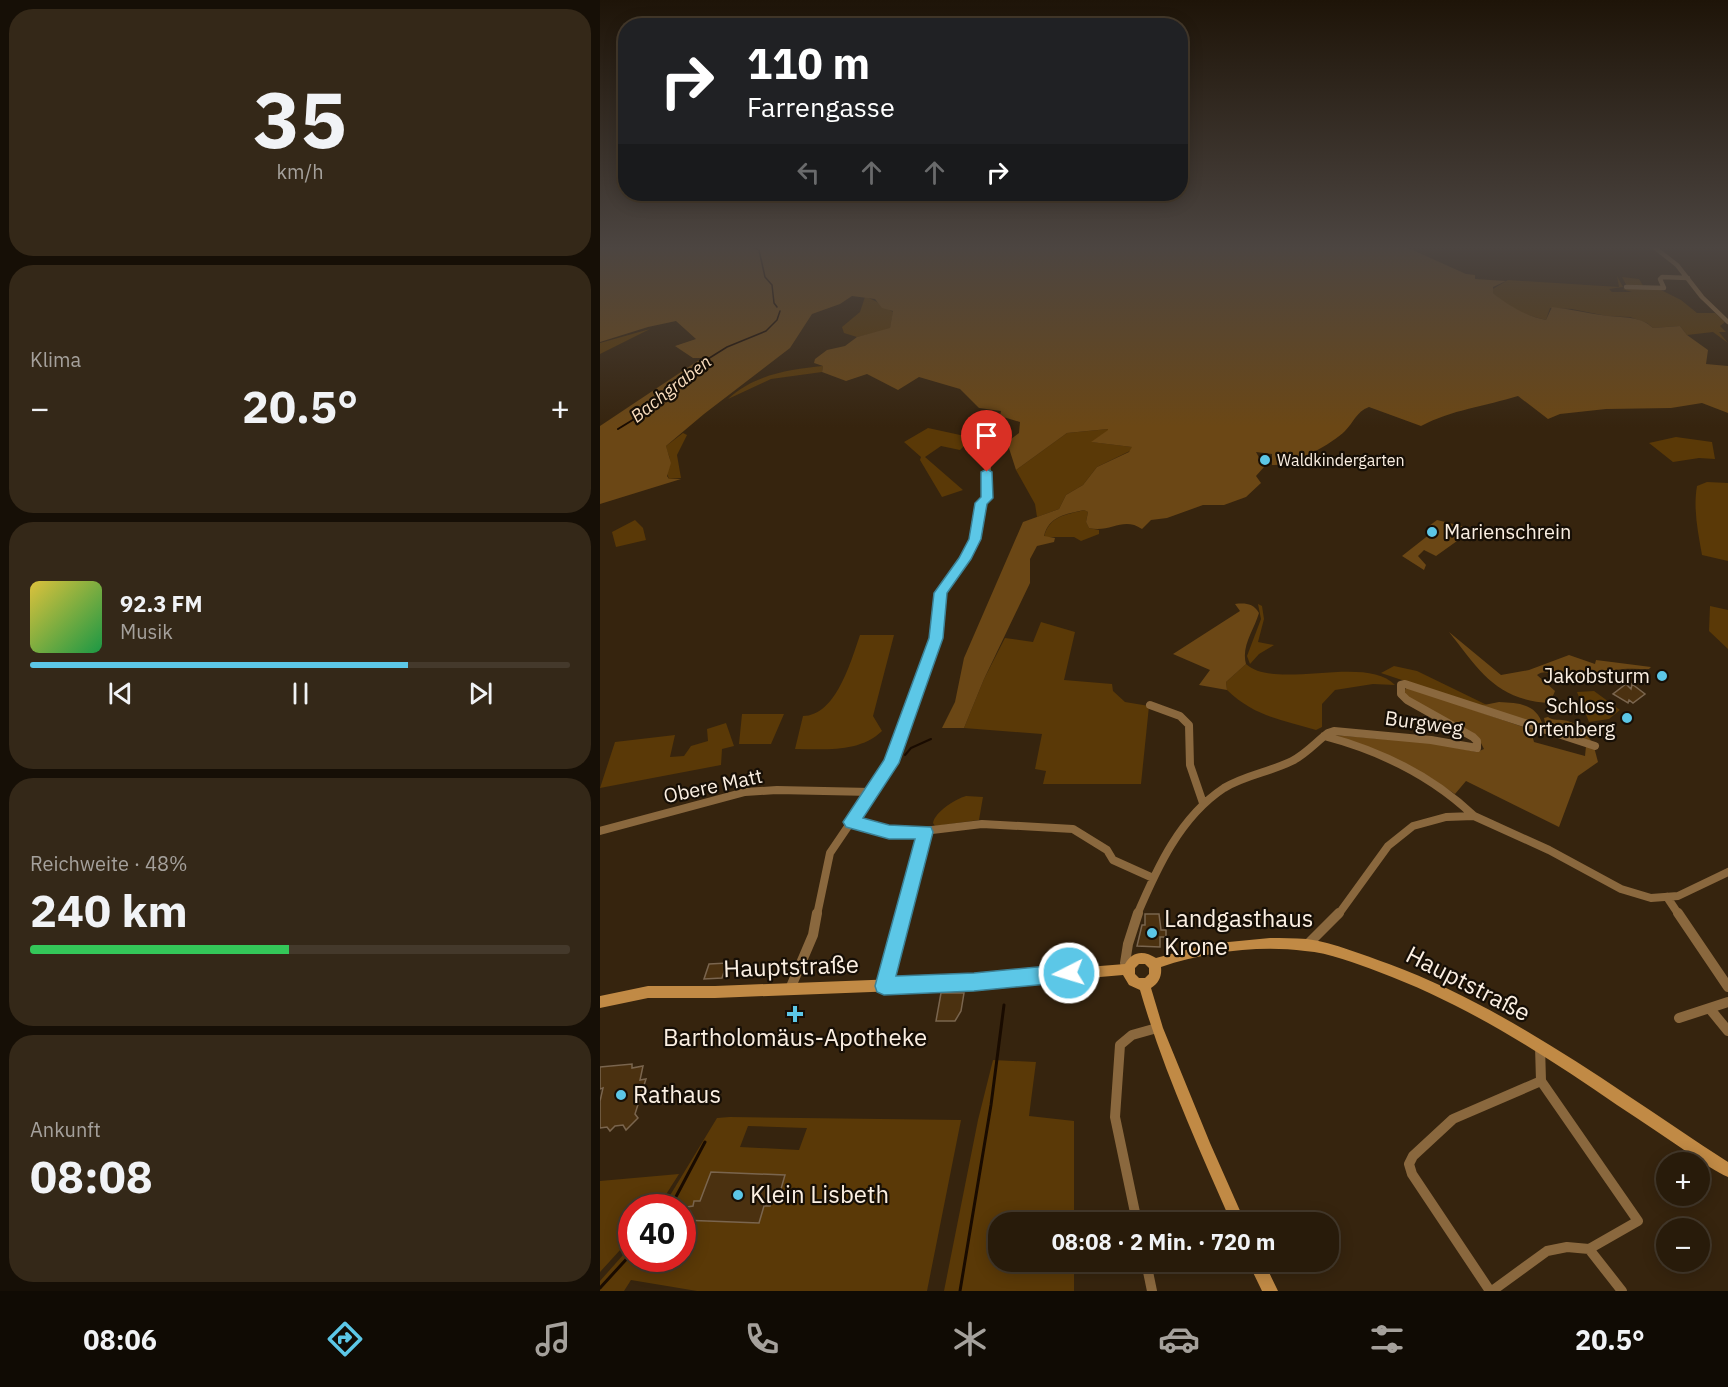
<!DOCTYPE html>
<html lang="de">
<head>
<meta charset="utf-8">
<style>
  :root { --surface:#281b0a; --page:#342818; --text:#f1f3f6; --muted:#a5a19c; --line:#44392b; --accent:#5cc7e7 }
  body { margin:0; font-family:"IBM Plex Sans",sans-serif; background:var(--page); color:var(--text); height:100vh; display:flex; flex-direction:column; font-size:22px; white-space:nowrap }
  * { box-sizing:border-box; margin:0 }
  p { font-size:20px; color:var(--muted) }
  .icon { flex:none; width:33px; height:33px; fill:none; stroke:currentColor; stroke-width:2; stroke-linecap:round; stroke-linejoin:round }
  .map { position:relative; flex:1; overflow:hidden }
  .side { display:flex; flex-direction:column; gap:9px; padding:9px; background:#160f06; width:600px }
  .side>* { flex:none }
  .hud { position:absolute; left:18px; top:18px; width:570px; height:183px; border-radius:24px; box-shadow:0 3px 15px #0003,0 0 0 2px var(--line); background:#202124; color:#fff; overflow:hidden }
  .controls { position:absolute; left:1056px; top:1152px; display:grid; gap:12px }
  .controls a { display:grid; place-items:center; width:54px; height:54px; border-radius:50%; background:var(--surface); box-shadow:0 3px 15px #0003,0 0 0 2px var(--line); font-size:30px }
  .speed { position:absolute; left:18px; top:1194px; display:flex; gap:12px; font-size:30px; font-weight:700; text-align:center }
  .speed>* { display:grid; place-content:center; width:78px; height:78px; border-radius:50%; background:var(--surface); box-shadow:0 3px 15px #0003,0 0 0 2px var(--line); line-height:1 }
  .speed .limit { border:9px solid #d22; background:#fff; color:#111 }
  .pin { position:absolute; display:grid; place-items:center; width:51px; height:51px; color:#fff; margin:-62px -26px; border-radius:50% 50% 50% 0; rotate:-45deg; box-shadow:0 0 6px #0007 }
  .pin .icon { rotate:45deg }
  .me { position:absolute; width:66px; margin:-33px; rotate:265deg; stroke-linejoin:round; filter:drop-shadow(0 0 4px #0008) }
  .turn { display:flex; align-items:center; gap:21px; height:126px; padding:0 30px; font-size:27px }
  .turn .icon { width:78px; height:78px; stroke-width:2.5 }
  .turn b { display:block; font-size:42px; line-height:51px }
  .lanes { display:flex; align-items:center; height:57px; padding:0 30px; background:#0003; justify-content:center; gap:30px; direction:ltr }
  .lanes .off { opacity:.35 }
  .big { font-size:45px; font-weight:700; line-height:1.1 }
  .side .widget { flex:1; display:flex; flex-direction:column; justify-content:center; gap:9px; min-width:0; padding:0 21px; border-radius:24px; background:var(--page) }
  .side .dial { align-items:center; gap:0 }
  .dial b { font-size:78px; line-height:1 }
  .song { display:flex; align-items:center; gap:18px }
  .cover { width:72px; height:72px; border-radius:9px; background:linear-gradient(135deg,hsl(50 70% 55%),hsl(140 70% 35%)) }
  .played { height:6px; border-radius:3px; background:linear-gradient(90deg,var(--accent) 70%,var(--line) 70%) }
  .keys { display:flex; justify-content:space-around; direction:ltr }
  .heat { display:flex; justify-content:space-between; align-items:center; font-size:33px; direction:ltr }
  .charge { height:9px; border-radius:4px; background:linear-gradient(90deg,#34c759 48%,var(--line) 0) }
  .trip { position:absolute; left:388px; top:1212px; width:351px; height:60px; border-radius:24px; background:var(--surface); box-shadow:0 3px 15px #0003,0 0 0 2px var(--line); font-weight:700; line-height:60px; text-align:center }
  .tab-bar { display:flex; height:96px; justify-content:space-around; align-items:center; background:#100b04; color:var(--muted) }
  .tab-bar .icon { width:42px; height:42px }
  .tab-bar .active { color:var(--accent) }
  .tab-bar b { font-size:27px; color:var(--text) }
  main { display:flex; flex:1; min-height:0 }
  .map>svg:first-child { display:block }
</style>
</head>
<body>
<main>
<section class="side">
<div class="widget dial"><b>35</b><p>km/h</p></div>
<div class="widget"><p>Klima</p>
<div class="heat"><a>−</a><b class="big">20.5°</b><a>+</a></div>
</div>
<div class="widget">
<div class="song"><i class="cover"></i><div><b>92.3 FM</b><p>Musik</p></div></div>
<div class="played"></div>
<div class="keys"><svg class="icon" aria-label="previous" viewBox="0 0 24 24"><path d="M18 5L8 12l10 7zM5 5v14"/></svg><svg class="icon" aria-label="pause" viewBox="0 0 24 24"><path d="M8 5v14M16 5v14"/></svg><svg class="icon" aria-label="next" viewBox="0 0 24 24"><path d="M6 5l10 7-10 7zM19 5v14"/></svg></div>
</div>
<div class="widget"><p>Reichweite · 48%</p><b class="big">240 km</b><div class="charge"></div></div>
<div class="widget"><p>Ankunft</p><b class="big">08:08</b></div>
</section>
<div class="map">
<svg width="1128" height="1291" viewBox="0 0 1128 1291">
  <rect width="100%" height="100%" fill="#36240e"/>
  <path fill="#5a3907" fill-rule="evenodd" d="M1017 276 1023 287 1009 289 1012 292H1032L1022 289 1028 288 1022 277 1039 279 1044 287 1059 289 1081 300 1097 313H1115L1125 322 1120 326 1126 332H1119L1128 343 1113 332 1087 335 1080 326 1053 328 1047 323 1030 317 1007 316 972 309 950 308 946 320C929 317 900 305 891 290L908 280 1019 287Z
    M265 297C274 299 285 307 293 312L290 329 257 337 244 333 242 327 260 312Z
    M50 329 0 354V343Z
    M223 366 222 372 171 379 128 399C153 375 190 369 223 366Z
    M328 428 374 438 379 443 366 444 360 450 341 446 325 457 363 490 342 497 320 460 321 457 304 442Z
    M508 429 509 430 492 442 532 447V450L497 467 483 485 466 495 459 509 437 517 435 504 416 470 467 433Z
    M83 433 87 435 77 455 81 478 69 479 66 471C75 463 67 454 66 446Z
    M1076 437 1112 442 1115 459 1099 458 1073 462 1049 443Z
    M1107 482 1128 483V561L1102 555C1098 532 1093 509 1097 486Z
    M484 510 488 512 486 522 489 528 499 530V534L481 541 474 537H444C449 516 465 515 484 510Z
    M35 520 43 528 46 540 16 547 12 532Z
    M658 604 662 606 664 619 658 642 674 645 659 654 650 664 647 656 661 619Z
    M1110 606 1128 610V649L1109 631Z
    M441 622 475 632 464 680 512 684 513 691 525 702 549 706 541 784H443L446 771 435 769 442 734 364 728 384 679 405 638 433 642Z
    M260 635H294L273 716 282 731C259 753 225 749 195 749L203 716C236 716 251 661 260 635Z
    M646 664C675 691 766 654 795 685L773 684 735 690 722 704V727L716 730C681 720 654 716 627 690L626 682Z
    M794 666 817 671 889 706H879L781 673Z
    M994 691 1020 710 1009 719 989 722 977 692Z
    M142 714H184L171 744H139Z
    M126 723 134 746 122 749 121 765 0 788 15 742 75 735 70 757 84 756 91 746 108 741 107 729Z
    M366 796 383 797 379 820 335 826 333 823C335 812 355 799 366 796Z
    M393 1060 436 1062 429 1116 474 1121V1222H399V1262H474V1291H344L378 1120Z
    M130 1117 361 1120 327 1291H97L31 1280 24 1291H0V1281L31 1246 32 1258H82V1208L63 1207 117 1118ZM148 1126 206 1128H207L199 1150 140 1147Z
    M79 1174 58 1207 32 1208 31 1238 0 1272V1181Z"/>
  <path fill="#6b4715" d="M0 247H806L866 274 875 275V279L906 281 893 287V293C907 305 928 317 946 320L952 307C971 309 990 314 1008 316 1025 318 1040 316 1053 328L1080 326 1087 335 1108 350 1106 364 1128 366V413L1102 403 1071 408 1006 409 960 414 948 419 918 396C886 406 851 410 821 426L769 407C756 412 754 422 745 431 732 444 691 467 672 465V454L656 452 664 467 656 476 661 483 646 497 624 505H603L567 518 551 520 542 529C523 516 511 533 489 528L486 522 488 512 484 510C466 514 449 516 444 536L455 538 454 542 437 546 430 559V583L384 679 364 728H342L355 702 364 658 423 522 459 509 466 495 483 485 497 467 529 452 532 447 491 442 508 430V429L467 433 416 470 407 442 419 433 420 422 400 416 401 411 379 408 360 389 319 377 298 390 267 374 246 381 222 372 223 366 214 363 215 359 227 350 245 346 257 337 290 328 293 311 282 308 275 299 252 296 240 304 212 314 190 348 104 414 66 446 71 463 67 476 69 479H81L0 504V426L102 358H93L75 346 96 339 76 321 48 327 0 342Z
    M837 520 866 527 871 531 836 556 824 550 818 556 826 565 824 570 802 556 830 534 829 526Z
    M635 604C645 603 653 603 659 613 654 630 641 646 646 664L626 682 627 690 599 685 610 670 573 654 640 611Z
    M849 632 901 675 929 670 969 655 995 664 996 660 1051 667 1049 669C1038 669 1026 668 1015 670 998 673 981 680 964 678 953 677 947 668 937 675L955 691 950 703C896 700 880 671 849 632Z
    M807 687 935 731 932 735 934 742 985 756 986 746 994 747 998 762 978 776 959 827 866 781 855 794 826 775 733 735 833 743 877 752 884 749 879 739 807 696 804 691Z
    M899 702C920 703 937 704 943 726L879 706Z
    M948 717C954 721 957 719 962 720 975 721 985 730 991 741L946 727 944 718Z"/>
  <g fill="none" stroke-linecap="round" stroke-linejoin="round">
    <path stroke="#190b00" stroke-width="1.5" d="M152 247 159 250 165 277 172 285 174 303 177 307
      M47 412 79 377 127 347 166 331 177 320 180 311"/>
    <path stroke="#190b00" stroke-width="2" d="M18 429 49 410
      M305 755 311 748 331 739"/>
    <path stroke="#190b00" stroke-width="3" d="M70 1208 105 1142
      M0 1288 32 1253
      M360 1291 391 1105 404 1005"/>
  </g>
  <path fill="#4b3110" stroke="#7a654e" stroke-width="1.5" d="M1026 684 1031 689 1032 684 1045 694 1033 703 1029 700 1028 703 1013 694Z
    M545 914H559L561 930H566V937H560V947L537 946 542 925H545Z
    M127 963 122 978 104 979 109 964Z
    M341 993H364L361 1011 355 1021H336Z
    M32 1064V1068L43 1066 40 1080 46 1079 35 1114 38 1118 26 1130 23 1125 15 1126 10 1131 7 1127 0 1128V1101L3 1088 0 1089V1067Z
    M111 1172 185 1175 181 1189H176L170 1206H164L159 1223 82 1220 87 1207 93 1206 94 1201H100Z"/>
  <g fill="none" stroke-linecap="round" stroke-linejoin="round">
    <path stroke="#8a683e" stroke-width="4.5" d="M1054 247 1077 265 1102 297 1128 322
      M1026 287 1064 288 1060 279 1062 277 1088 278"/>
    <path stroke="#8a683e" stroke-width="6" d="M337 629 340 593 374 543 381 503 387 498 388 463 382 443"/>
    <path stroke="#8a683e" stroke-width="8" d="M550 705 580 716 589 725 590 765 603 803
      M724 736C781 751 831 775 874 816
      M251 822 289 832 307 833 382 824 473 829 507 850 513 860 553 878
      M0 831 145 792 177 790 271 792
      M1067 897 1079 915
      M217 915 230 853 291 763 336 638 337 627
      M303 915 325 832
      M537 915C557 868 580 817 624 788 645 775 670 772 692 761 706 754 716 742 728 733L734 731 831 740 877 748V741L873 737 807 700 801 694V685L805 684 995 746
      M738 915 788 846 813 826 846 817 874 816 949 850 1021 889 1051 898 1078 896 1128 872"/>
    <path stroke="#8a683e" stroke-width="10" d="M1078 913 1128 987
      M707 945 739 913
      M529 967 525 963 528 944 538 913
      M284 986 303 913
      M190 989 213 935 217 913
      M1110 1009 1128 1031
      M1079 1018 1128 1002
      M940 1046 941 1081 1038 1221 989 1249 1022 1291
      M537 1222 515 1117 520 1045 532 1035 557 1028
      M546 1262 552 1291
      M890 1291 812 1174 809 1164 813 1156 853 1119 941 1081
      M892 1291 947 1251 967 1247 989 1249"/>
    <path fill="#c18a45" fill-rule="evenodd" d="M670 938C682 938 694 938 707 939 735 943 763 955 789 964 913 1010 1018 1091 1128 1162V1177C1116 1172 1104 1163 1093 1156 1068 1139 1043 1122 1017 1105 942 1053 865 1004 779 972 755 963 730 953 705 951 658 945 606 952 561 967 562 976 559 983 551 988L563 1028 610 1143 645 1222H631C598 1146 563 1070 540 990L529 985 523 975 374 988 115 998H48L0 1008V996L48 986H115L374 976 525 964C532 951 544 950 556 958L608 944ZM539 964H545L549 968V974L545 978H539L535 974V968Z
      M648 1262H664L678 1291H662Z"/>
  </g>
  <linearGradient id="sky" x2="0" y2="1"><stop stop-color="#1e1408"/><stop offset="0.58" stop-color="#4c4541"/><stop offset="1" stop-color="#4c4541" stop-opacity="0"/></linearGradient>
  <rect width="1128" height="427" fill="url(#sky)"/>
  <path fill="#5cc7e7" stroke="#3c8196" stroke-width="1.5" d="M387 469 392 472 393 498 387 504 381 539 371 559 347 593 343 638 299 763 263 818 289 825 331 827 333 832 296 976 374 973 469 964 475 967 478 973 475 979 469 982 374 991 284 995 277 992 275 986 315 839H289L246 827 243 822 284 760 329 638 334 593 359 558 369 539 375 503 381 497V472Z"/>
  <g fill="#5cc7e7" stroke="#170f06" stroke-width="2">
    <circle cx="665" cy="460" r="6"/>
    <circle cx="832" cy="532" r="6"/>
    <circle cx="1062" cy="676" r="6"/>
    <circle cx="1027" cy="718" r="6"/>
    <circle cx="552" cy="933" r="6"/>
    <path d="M192 1005h6v6h6v6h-6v6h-6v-6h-6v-6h6z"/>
    <circle cx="21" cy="1095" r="6"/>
    <circle cx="138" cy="1195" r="6"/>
  </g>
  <g text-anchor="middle" stroke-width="4.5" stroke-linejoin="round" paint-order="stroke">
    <g font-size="16" fill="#fbefe2" stroke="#170f06" text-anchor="start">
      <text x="677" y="466">Waldkindergarten</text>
    </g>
    <g font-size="18" font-style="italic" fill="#fadebf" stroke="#170f06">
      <text transform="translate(71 389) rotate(-38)" y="6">Bachgraben</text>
    </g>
    <g font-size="20" fill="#fbefe2" stroke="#170f06" text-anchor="end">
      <text x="844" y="539" text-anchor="start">Marienschrein</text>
      <text x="1050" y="683">Jakobsturm</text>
      <text x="1015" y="713">Schloss<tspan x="1015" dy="23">Ortenberg</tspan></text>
    </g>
    <g font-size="20" fill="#fbefe2" stroke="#170f06">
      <text transform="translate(824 723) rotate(8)" y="7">Burgweg</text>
      <text transform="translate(113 786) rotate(-12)" y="7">Obere Matt</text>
    </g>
    <g font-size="24" fill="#fbefe2" stroke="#170f06" text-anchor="start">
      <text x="564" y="927">Landgasthaus<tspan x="564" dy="28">Krone</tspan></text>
      <text x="195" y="1046" text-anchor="middle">Bartholomäus-Apotheke</text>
      <text x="33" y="1103">Rathaus</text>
      <text x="150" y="1203">Klein Lisbeth</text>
    </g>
    <g font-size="24" fill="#fbefe2" stroke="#170f06">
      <text transform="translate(191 967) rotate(-2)" y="8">Hauptstraße</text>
      <text transform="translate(868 984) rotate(27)" y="8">Hauptstraße</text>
    </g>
  </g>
</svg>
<div class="controls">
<a>+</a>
<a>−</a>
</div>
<div class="speed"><div class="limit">40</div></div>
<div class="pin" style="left:387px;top:472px;background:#d93025"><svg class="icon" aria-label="arrive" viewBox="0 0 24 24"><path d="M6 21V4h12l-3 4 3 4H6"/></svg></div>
<svg class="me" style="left:469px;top:973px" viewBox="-20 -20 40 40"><circle r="17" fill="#5cc7e7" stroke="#fff" stroke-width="3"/><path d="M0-11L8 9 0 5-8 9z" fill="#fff"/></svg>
<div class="trip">08:08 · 2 Min. · 720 m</div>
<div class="hud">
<div class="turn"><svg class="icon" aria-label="right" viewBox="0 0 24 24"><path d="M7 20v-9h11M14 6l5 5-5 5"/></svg><div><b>110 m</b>Farrengasse</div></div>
<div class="lanes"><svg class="icon off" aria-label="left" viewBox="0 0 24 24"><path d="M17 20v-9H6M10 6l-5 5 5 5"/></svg><svg class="icon off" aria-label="ahead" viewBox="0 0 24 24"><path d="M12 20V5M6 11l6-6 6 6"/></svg><svg class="icon off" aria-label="ahead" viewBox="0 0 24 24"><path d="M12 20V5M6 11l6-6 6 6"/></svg><svg class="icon" aria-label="right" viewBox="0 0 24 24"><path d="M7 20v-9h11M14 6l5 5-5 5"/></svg></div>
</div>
</div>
</main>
<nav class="tab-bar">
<b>08:06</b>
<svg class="icon active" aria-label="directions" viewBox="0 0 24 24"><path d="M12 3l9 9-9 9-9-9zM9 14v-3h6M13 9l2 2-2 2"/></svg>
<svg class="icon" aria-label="music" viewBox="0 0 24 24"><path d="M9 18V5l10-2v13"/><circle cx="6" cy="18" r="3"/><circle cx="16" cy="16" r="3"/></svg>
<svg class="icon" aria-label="phone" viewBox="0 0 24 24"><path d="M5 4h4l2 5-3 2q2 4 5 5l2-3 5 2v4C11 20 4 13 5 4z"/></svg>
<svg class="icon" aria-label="climate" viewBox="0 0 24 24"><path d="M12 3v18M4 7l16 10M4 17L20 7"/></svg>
<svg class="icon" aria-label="car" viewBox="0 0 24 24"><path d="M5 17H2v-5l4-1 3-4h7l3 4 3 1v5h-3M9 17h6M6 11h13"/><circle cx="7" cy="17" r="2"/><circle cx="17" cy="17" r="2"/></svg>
<svg class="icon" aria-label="filters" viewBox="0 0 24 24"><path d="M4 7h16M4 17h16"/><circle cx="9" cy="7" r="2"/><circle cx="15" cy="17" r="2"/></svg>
<b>20.5°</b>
</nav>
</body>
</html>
